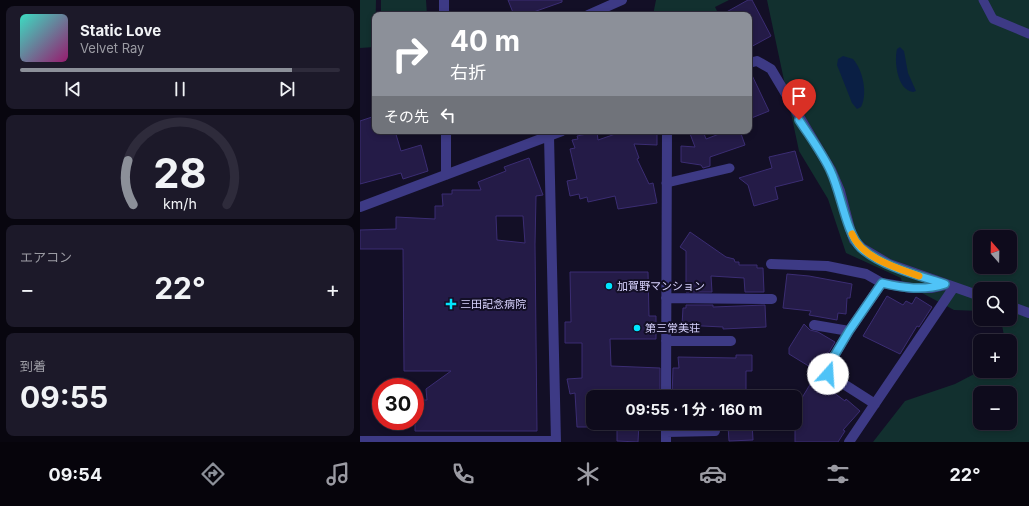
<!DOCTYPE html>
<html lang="ja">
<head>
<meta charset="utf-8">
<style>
  :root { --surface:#0e0b1c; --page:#1c1929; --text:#f1f3f6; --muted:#9b9ba3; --line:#2e2b3b; --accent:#8c9099 }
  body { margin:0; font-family:Inter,"Noto Sans JP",sans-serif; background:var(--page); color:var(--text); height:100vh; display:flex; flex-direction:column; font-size:15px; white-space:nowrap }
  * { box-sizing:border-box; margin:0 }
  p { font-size:13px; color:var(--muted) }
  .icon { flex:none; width:22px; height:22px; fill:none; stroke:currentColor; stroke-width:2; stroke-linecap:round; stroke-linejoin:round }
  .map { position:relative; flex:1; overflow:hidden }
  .sheet { display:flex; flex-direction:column; gap:6px; padding:6px; background:#08060f; width:360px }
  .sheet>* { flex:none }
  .banner { position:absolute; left:12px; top:12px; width:380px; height:122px; border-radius:8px; box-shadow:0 2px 6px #0003,0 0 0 1px var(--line); background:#8c9099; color:#fff; overflow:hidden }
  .needle { width:26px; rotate:340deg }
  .tools { position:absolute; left:613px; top:230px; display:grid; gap:8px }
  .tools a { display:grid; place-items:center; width:44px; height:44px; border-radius:8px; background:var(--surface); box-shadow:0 2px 6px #0003,0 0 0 1px var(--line); font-size:20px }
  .speed { position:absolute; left:12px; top:378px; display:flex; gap:8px; font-size:20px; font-weight:700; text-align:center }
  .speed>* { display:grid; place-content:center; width:52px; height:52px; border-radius:50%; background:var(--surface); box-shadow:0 2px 6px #0003,0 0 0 1px var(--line); line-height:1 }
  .speed .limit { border:6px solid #d22; background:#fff; color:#111 }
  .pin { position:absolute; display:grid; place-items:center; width:34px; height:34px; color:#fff; margin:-41px -17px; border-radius:50% 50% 50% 0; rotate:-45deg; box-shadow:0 0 4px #0007 }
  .pin .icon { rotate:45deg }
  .me { position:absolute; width:44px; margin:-22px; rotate:19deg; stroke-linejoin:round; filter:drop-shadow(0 0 3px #0008) }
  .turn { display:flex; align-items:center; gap:14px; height:84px; padding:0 12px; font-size:18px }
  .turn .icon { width:52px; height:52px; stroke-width:2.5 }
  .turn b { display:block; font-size:28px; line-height:34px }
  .then { display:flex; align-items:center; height:38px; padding:0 12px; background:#0003; gap:8px; font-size:15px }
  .big { font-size:30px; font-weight:700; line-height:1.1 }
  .sheet .card { flex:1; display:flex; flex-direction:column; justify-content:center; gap:6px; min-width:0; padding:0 14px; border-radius:8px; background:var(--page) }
  .sheet .dial { align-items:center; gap:0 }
  .dial svg { height:104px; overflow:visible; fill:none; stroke:var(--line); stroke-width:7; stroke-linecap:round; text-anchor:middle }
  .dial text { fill:var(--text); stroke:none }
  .song { display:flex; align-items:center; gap:12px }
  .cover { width:48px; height:48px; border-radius:6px; background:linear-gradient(135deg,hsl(170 70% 55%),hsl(320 70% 35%)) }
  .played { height:4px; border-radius:2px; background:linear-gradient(90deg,var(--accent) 85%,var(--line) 85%) }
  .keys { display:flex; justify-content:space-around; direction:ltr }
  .heat { display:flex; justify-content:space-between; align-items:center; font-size:22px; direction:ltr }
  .trip { position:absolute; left:226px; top:390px; width:216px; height:40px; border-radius:8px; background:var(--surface); box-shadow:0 2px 6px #0003,0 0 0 1px var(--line); font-weight:700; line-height:40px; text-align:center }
  .tabs { display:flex; height:64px; justify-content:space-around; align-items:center; background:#06040b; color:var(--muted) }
  .tabs .icon { width:28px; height:28px }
  .tabs .selected { color:var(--accent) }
  .tabs b { font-size:18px; color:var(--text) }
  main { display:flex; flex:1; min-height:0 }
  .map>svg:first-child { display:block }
</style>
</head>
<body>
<main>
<section class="sheet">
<div class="card">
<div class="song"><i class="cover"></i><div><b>Static Love</b><p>Velvet Ray</p></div></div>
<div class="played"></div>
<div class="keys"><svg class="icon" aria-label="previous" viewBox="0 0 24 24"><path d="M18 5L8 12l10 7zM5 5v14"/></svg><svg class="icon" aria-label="pause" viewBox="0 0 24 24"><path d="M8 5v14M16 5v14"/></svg><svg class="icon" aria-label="next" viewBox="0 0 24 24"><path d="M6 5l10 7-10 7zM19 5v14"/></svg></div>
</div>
<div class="card dial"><svg viewBox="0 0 100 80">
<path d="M14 69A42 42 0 1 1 86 69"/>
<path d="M14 69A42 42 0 0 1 10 35" stroke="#8c9099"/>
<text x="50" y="56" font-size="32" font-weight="700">28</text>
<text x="50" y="72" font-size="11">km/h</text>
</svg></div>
<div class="card"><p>エアコン</p>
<div class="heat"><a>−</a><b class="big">22°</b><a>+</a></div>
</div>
<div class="card"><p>到着</p><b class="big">09:55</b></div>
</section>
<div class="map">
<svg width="669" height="442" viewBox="0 0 669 442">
  <rect width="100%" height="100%" fill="#130f26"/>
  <path fill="#12302f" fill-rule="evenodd" d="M0 0H16L15 47 0 48Z
    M21 0H66L67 15H21Z
    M296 0H369L355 7 359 15H293Z
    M407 0H669V442H513L545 401 595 384 620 371H650V341H645L642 325 636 319H650V289H620V311L594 310 562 293 544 292 541 278 486 253 468 199 439 151ZM620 237H650V267H620ZM620 393H650V423H620Z"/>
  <path fill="#0a1f44" d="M540 47 544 51 548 73 556 91 553 92C537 90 534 61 537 49Z
    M483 56 493 59C503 70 508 94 501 107L497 109 492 103 477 65 478 59Z"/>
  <path fill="#241b47" stroke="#3b2d73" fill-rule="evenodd" d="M148 0H202V2L165 15H154Z
    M388 0H392L411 36 389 48V15H361Z
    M389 69 409 111 389 119Z
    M15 116V131H35L41 151 61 145 68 171 43 179 41 173 0 184V121Z
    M264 131H297V145L274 144 279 158 277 159 289 184 293 183 297 203 258 209 255 196 228 202 227 197 220 199 219 194 210 196 207 181 217 179 210 149 215 148 212 140 218 139 217 136 237 132 238 140Z
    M329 131H343L346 139 367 131H380L385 145 350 157V166L343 168 341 165 321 162V146L335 147Z
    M435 151 443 180 415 187 418 199 394 206 388 185 379 178 412 168 409 157Z
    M169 158 183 195 176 196 175 244 177 431H55V400H67L66 389 91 371H44L43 249H0V230L36 229V217L75 219V206H83L82 194H92V190H121L118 182 146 171 144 167ZM136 216H163L165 243 137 240Z
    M330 232 366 257 374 259 375 262H379V265H397V268H403L404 292H385L384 278 351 276 352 292H326V251L320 247Z
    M210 272H288L289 316H296V339H250L251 366 300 368V397H287V392L251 390V397H233V427H217L215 393 210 394 207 379 222 378V343H205V322H211Z
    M427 274 449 276 492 284 490 298H487L486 314 478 313 477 320 449 315 451 311 423 308Z
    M527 296 543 305 546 301 552 304 556 297 572 307 559 327 557 326 540 354 503 336Z
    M326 305H353V307L405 305 406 327 363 329V327L322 325 323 308H326Z
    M444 324 450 330 458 332 475 342 461 365 460 373 429 354V348Z
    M376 355H392V371H386V397H312L313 368H319L318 357 376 358Z
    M454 378 485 401 486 399 500 411 483 430 485 431 478 442H435V398L440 401Z
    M257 423H279L278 442 257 441Z
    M372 423H392L393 440 369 441 368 426H372Z"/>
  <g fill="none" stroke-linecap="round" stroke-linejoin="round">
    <path stroke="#3d3a85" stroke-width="9" d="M623 0 633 19 669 34
      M306 183 370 168"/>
    <path stroke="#3d3a85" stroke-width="10" d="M84 0V15
      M228 15 262 0
      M389 63 397 61 411 69 471 170 480 191 490 229 494 240 502 248 529 264 620 296
      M189 136 196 442
      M86 175V131
      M0 207 202 131
      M411 264 467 266 506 274 522 283 551 288H571L585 285
      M306 298 412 299
      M650 306 669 313
      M454 325 489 331
      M306 341H371
      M306 397 307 131
      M515 404 468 374 467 368 489 331 522 283
      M306 423V442
      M306 432 355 431
      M0 441H196
      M489 442 594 287"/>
  </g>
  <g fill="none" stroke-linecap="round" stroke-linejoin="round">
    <g stroke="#337fa1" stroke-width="10">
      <path id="route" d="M439 120C450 137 463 154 471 172 481 193 486 233 501 248 523 267 557 275 585 284 564 291 543 288 522 283L489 331 467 368 468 374"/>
    </g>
    <use href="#route" stroke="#4fc3f7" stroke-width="7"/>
    <path stroke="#f59e0b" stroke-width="7" d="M492 234C502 258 537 268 559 276"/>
  </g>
  <g fill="#00e5ff" stroke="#130f26" stroke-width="1.5">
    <circle cx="249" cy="286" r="4"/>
    <path d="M89 298h4v4h4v4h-4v4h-4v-4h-4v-4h4z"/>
    <circle cx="277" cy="328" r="4"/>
  </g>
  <g text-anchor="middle" stroke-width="4" stroke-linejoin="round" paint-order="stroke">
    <g font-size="11" fill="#d9d4ff" stroke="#130f26" text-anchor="start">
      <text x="257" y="290">加賀野マンション</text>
      <text x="100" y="308">三田記念病院</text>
      <text x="285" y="332">第三常美荘</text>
    </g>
  </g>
</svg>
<div class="tools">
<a><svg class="needle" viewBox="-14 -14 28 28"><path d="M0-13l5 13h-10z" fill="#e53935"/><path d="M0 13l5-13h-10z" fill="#9b9ba3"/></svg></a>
<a><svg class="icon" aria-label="search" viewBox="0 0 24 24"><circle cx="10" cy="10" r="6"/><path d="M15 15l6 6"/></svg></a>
<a>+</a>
<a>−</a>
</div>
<div class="speed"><div class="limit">30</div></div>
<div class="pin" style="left:439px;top:120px;background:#d93025"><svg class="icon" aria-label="arrive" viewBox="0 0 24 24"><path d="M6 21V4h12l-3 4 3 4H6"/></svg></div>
<svg class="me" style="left:468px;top:374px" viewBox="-20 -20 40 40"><circle r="19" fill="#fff"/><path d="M0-13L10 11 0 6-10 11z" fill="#4fc3f7"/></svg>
<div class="trip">09:55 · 1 分 · 160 m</div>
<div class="banner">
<div class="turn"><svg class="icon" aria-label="right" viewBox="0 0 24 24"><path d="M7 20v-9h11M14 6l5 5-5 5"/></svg><div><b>40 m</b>右折</div></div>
<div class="then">その先<svg class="icon" aria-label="left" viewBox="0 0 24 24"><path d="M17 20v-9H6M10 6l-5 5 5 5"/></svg></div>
</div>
</div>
</main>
<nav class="tabs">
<b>09:54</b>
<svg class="icon selected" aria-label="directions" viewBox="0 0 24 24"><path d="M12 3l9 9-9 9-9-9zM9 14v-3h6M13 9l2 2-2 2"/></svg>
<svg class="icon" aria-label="music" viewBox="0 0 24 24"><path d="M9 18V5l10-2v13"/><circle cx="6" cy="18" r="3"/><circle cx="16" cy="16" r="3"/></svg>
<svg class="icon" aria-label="phone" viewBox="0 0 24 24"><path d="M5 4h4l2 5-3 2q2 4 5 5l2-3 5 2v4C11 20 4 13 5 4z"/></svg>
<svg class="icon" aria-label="climate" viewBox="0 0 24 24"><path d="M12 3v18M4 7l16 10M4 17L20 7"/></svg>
<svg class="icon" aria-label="car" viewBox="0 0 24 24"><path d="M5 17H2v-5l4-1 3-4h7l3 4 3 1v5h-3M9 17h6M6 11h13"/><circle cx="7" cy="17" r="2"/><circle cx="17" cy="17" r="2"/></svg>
<svg class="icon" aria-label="filters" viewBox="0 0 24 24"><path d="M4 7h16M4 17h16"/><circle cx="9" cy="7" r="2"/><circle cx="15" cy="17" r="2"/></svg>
<b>22°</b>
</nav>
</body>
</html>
